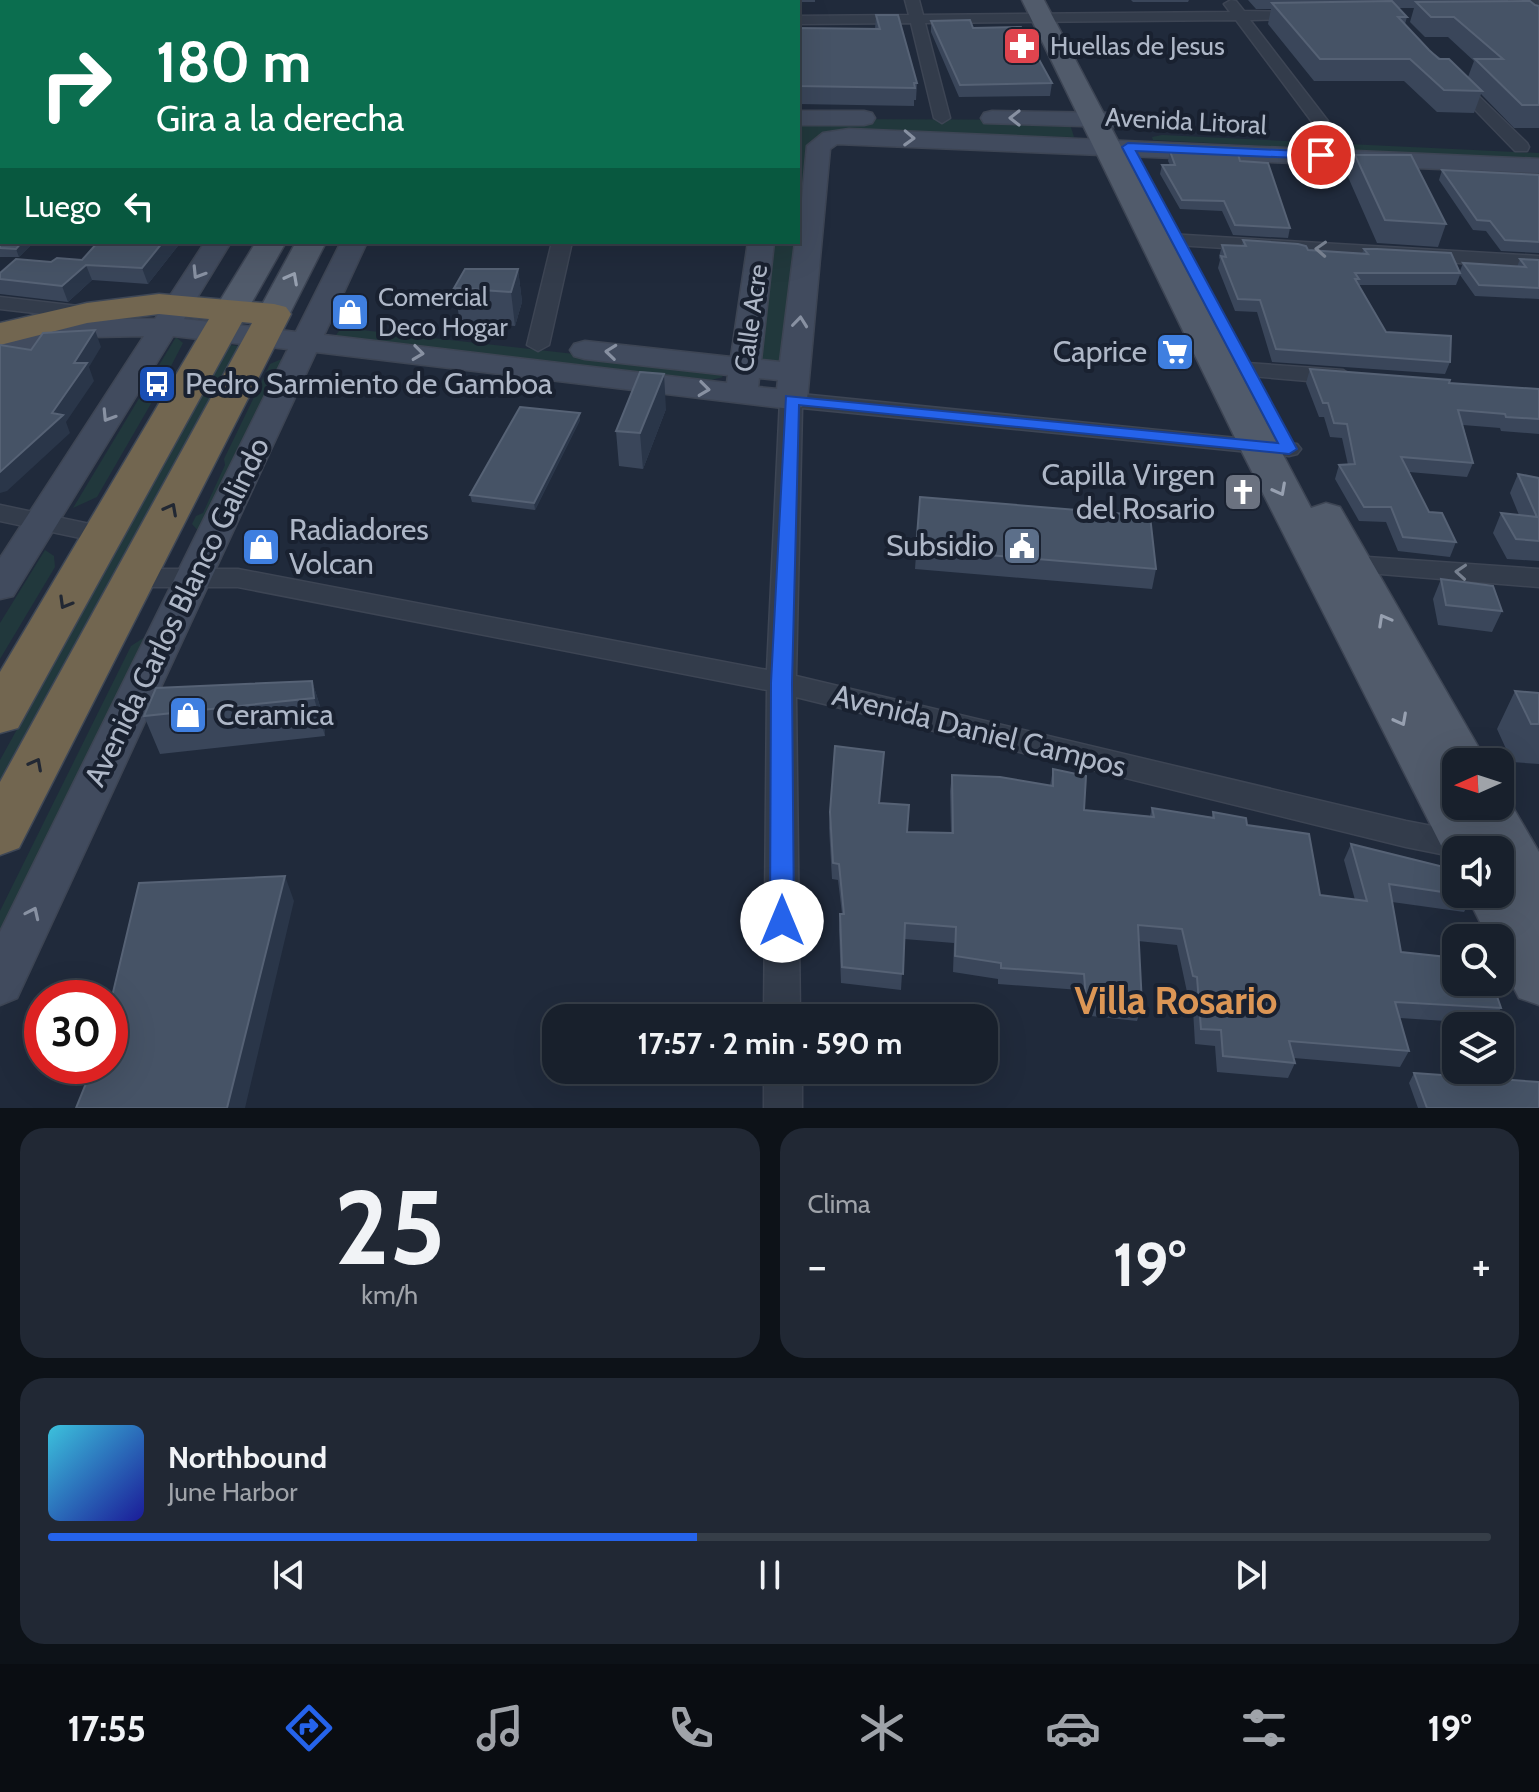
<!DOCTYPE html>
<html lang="es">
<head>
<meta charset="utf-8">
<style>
  :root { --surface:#18202c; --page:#212834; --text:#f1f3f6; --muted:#9fa3a9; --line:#363e48; --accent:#2563eb }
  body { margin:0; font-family:Cabin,sans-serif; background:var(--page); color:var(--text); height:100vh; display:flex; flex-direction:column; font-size:30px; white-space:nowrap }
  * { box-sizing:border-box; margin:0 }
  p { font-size:26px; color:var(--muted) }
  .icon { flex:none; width:44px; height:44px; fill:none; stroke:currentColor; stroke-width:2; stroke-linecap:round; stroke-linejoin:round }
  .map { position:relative; height:1108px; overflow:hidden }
  .sheet { display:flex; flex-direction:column; gap:20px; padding:20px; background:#0d1218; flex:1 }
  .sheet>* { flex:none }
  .hud { position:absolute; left:0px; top:0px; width:800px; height:244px; box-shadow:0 8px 32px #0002,0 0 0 2px var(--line); background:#0b6e4f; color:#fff; overflow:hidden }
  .needle { width:52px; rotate:267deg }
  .controls { position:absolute; left:1442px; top:748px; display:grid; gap:16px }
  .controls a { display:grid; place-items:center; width:72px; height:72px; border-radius:16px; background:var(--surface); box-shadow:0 8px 32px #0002,0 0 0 2px var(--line); font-size:40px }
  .speed { position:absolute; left:24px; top:980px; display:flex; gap:16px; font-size:40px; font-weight:700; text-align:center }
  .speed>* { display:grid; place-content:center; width:104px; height:104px; border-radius:50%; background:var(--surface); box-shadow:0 8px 32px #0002,0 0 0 2px var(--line); line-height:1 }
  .speed .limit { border:12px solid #d22; background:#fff; color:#111 }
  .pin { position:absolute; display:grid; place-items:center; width:68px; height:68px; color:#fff; margin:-34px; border:4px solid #fff; border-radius:50%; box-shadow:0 2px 8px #0007 }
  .me { position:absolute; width:88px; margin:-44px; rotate:0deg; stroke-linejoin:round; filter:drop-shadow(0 0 6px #0008) }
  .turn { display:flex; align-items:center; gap:28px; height:168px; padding:0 24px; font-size:36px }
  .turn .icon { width:104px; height:104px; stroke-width:2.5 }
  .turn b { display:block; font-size:56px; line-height:68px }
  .then { display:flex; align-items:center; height:76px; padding:0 24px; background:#0003; gap:16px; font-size:30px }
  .big { font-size:60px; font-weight:700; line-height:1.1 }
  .sheet .card { flex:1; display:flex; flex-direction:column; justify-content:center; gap:12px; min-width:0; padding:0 28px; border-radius:24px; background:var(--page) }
  .sheet .dial { align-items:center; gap:0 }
  .dial b { font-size:104px; line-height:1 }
  .song { display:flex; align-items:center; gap:24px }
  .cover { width:96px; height:96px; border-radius:12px; background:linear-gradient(135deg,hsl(190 70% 55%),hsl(240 70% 35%)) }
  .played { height:8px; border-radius:4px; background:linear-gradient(90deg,var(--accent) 45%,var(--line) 45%) }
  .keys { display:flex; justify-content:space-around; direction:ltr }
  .heat { display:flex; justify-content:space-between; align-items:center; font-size:44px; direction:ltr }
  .sheet .tiles { flex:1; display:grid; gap:20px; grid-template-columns:1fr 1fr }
  .card:last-child { grid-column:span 2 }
  .trip { position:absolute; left:542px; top:1004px; width:456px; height:80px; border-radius:24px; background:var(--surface); box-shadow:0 8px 32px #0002,0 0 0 2px var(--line); font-weight:700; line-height:80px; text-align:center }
  .dock { display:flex; height:128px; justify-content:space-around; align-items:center; background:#0a0d12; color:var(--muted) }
  .dock .icon { width:56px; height:56px }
  .dock .on { color:var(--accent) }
  .dock b { font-size:36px; color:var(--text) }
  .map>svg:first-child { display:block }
</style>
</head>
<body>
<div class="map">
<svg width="1539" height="1108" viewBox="0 0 1539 1108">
  <rect width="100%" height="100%" fill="#202a3b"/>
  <path fill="#21383c" d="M819 119 1061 120 1070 124 1074 137 829 134 784 358 781 362 763 363 758 357 771 242H798V123Z
    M1162 135 1539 153V160L1153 140 1152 137Z
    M353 329 716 370 723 377 711 380 345 338 336 335 339 331Z
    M176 337 183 343 156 395 97 497 73 508Z
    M230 345 239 346 0 789V760Z
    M284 358 200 533 192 524 196 516 203 513 225 465 224 459 270 364Z
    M45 550 54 556 55 567 0 659V623Z
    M148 635 0 940V911L131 646Z"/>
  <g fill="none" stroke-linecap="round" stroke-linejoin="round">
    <g stroke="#3d4554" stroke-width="3">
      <path id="street" d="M0 0H9L0 5Z
        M610 0H624V2H610Z
        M757 0H771V2H757Z
        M905 0H919L923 15 1230 12 1224 4 1231 0 1236 1 1244 11 1307 12 1309 15 1302 19 1250 20 1341 138 1339 142H1327L1236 20 925 23 950 118 942 123 934 118 911 23 798 24V16L909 15Z
        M1523 0H1538L1539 12Z
        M1453 74 1458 76 1527 143 1529 147 1527 151H1515L1448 82V76Z
        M2 99V109L0 110V100Z
        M0 156H2V166H0Z
        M1152 233 1539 256V268L1145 243 1143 239 1145 235Z
        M552 242H572L549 345 538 351 527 345Z
        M0 297 87 307 97 313 87 319 0 309Z
        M1247 363 1343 370 1354 377 1343 384 1239 375 1236 370Z
        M791 393 1297 444 1301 449 1297 454 1289 456 802 408 796 676 1406 821 1489 837 1501 841 1505 850 1501 859 1500 850H1456V857L1406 847 796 697 800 1018H764L767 690 238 587H134L125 584 121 578 125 572 134 569H238L767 670 780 400 783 395Z
        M0 505 104 527 113 529 117 535 113 541 104 543 0 521Z
        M1353 556 1539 569V587L1344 571 1340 565 1344 559Z
        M764 1070H802V1108H764Z"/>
    </g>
    <g stroke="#3d4554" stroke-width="3">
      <path id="secondary" d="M798 111H864L872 113 875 118 872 123 864 125H798Z
        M992 111 1114 113 1122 115 1125 120 1122 125 1114 127 984 123 981 118 984 113Z
        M849 129 1539 159V173L837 144 830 149 807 400 802 407 791 409 316 352 17 998 0 1005V932L288 349 173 336 13 596 0 599V558L144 336 94 337 0 359V341L94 319H155L205 242H231L184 319 296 332 341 242H367L324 335 727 383 728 375 585 359 574 356 570 350 574 344 585 341 731 357 748 242H774L761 360 780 362 795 242H798L807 146 823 133ZM759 378 778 380 777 389 758 387Z"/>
    </g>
    <g stroke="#3d4554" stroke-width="3">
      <path id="primary" d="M1022 0H1044L1311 508 1326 503 1340 507 1487 762H1456V806H1500V791L1504 792 1539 852V1005L1519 998 1500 961V938H1488L1466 894H1500V850H1456V867L1451 865 1240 448Z
        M256 242H286L244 316 232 319 220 316 215 309Z
        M296 242H326L286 321 274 324 262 321 257 314Z"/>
    </g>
    <g stroke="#3e4756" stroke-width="3">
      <path id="highway" d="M159 294 274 304 286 307 291 314 19 848 0 855V782L252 323 242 322 18 728 0 733V672L209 319 159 314 87 323 0 345V323L87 303Z"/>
    </g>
    <use href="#street" fill="#333c4b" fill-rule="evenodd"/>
    <use href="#secondary" fill="#414b5e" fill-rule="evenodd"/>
    <use href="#primary" fill="#515b6b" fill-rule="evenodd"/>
    <use href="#highway" fill="#726650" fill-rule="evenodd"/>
  </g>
  <path fill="#3a465a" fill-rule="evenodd" d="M781 0H815V2H781Z
    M1131 0H1189L1188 2H1133Z
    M1248 0H1508V1L1539 6V128H1514L1481 94 1474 113 1437 112 1404 81H1314L1268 24 1271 9H1256ZM1398 8H1414L1410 22 1425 37H1448L1474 61 1468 77 1429 50 1405 24 1407 17Z
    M876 15 917 83 916 100H914V106L798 104V28L875 29Z
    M931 21 973 28 1052 83 1050 96 959 97 931 32Z
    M1170 151 1240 161 1290 228 1288 238 1233 235 1222 211 1180 209 1160 174 1162 165H1170L1168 161Z
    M1355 155 1446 224 1438 247 1377 243 1348 177Z
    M0 167H2V242H34L19 257H0Z
    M1442 170 1539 175V253L1501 251 1486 231 1473 230 1439 180Z
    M1243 240 1308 250 1362 253 1364 249 1460 271 1463 263 1517 267 1520 259 1539 260V299L1475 296 1460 275 1456 285H1359L1386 332 1450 362 1445 374 1272 362 1257 312 1235 311 1218 268 1220 260 1219 257 1222 245 1242 246Z
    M98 242H181L148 284 92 280 68 302 0 294V273L51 262 82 260Z
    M518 269 522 302 515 326 460 322 454 288Z
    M1310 369 1449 383 1539 389V434L1501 431 1500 428 1463 425 1473 463 1467 477 1409 472 1429 512 1456 542 1450 557 1398 551 1386 522 1359 521 1335 479 1339 465H1348L1342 438 1330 437 1324 417H1319L1306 383Z
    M666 409 643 469 619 466 616 431Z
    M580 420 535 510 472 502 470 495Z
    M1518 474 1539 478V561L1507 559 1493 533 1501 513 1519 515 1510 493Z
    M920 497 1156 569 1152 589 915 569Z
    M1441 579 1502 611 1492 632 1438 625 1433 599Z
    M312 681 324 719 325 736 160 754 144 716Z
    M1515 691 1539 693V764L1512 762 1497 729Z
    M1053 769 1084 810 1150 816 1152 808 1212 817 1213 812 1247 825 1320 895 1355 900 1344 860 1351 844 1473 896 1464 912 1392 902 1401 952 1501 1008 1491 1024 1400 1018 1409 1051 1400 1067 1294 1058 1295 1063 1288 1078 1217 1072 1215 1046 1195 1044 1192 992H1187L1177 945 1138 941 1142 1005 1137 1021 1082 1015 1080 990 998 984V979L953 972 954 943 904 939 901 990 841 983 839 930 840 914H842L838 880 832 879 829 828 830 812 907 832 951 833 950 791 952 775 1050 786Z
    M1414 1073 1539 1108H1418L1409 1083Z"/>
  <path fill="#2a3649" d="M22 242H34L19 257 16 249Z
    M163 242H181L148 284 142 268Z
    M86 265 92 280 68 302 62 286Z
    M518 269 522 302 515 326 511 292Z
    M95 330 101 347 89 367 94 381 66 422 70 433 7 491 0 493V472L52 413 74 363Z
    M664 374 666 409 643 469 640 433Z
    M580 413V420L535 510 534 503Z
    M312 681 324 719 325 736 314 698Z
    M285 876 294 901 245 1108H227Z"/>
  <path fill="#465366" stroke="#566275" stroke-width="2" d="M282 0H333L332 2H280Z
    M1392 1 1407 17H1398L1429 50 1439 59H1449L1482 91 1444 90 1410 59H1320L1272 3Z
    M1530 1 1535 5 1539 6V105H1522L1475 59H1503L1454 17H1431L1416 2Z
    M876 15H898L917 83H914L915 88 798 86V28L880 29Z
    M970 20 973 28 1021 27 1052 83 960 85 931 21Z
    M1170 151 1238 154 1240 161 1268 163 1290 228 1235 225 1224 201 1182 200 1162 165H1175Z
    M1355 155H1411L1446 224 1385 220Z
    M0 167H2V195H0Z
    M1442 170 1539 175V242L1505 240 1490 221 1477 220Z
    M2 200V242H22L16 249 0 248V205Z
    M1243 240 1298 244 1306 246 1308 250 1368 254 1364 249H1377L1451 253 1460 273H1355L1359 279H1355L1386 332 1451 336 1450 362 1276 349 1260 300 1238 299 1221 256 1226 257 1222 245 1246 246Z
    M98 242H163L142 268 86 265 62 286 0 279V273L16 259 51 262 57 258 82 260Z
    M1520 259 1539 260V288L1479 285 1463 263 1526 267Z
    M465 269H518L511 292 454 288Z
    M95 330 74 363H87L52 413 63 415 0 472V345L31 350 43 333Z
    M1310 369 1450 380 1449 383 1539 389V419L1506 417 1505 414 1458 410 1473 463 1401 457 1429 512 1442 513 1456 542 1403 537 1391 507H1364L1339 465 1355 464 1347 424 1334 423 1328 403H1323Z
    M640 372 664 374 640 433 616 431Z
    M520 407 580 413 534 503 470 495Z
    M1518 474 1539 478V541L1516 539 1501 513 1537 517Z
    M920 497 1150 516 1156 569 916 549Z
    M1441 579 1493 586 1502 611 1446 605Z
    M312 681 314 698 144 716 156 688Z
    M1515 691 1539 693V724H1531Z
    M835 746 884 752 879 803 909 805 907 832 953 833 952 775 1000 777 1053 786V769L1086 776 1084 810 1154 817 1152 808 1214 818 1213 812 1246 818 1247 825 1309 834 1320 895 1367 901 1351 844 1456 870V894L1389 884 1401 952 1456 958V982H1492L1501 1008 1395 1002 1409 1051 1289 1041 1295 1063 1223 1056 1221 1030 1201 1029 1197 977 1193 976 1182 929 1138 925 1142 1005 1086 999 1084 974 1001 968V963L955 956 956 927 905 923 903 974 842 967 840 914H844L839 864 833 863 830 812Z
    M285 876 227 1108H76L93 1066H110V1005L139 883Z
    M1414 1073 1539 1082V1108H1427Z"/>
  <defs><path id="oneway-chevron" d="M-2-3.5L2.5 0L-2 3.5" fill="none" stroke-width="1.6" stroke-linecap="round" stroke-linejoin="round" transform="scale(2)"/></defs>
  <g stroke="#8891a2">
    <use href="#oneway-chevron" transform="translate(1015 118) rotate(-180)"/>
    <use href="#oneway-chevron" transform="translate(909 138) rotate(2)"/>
    <use href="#oneway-chevron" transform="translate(198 273) rotate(122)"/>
    <use href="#oneway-chevron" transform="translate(800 322) rotate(-84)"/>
    <use href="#oneway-chevron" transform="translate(611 352) rotate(-174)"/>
    <use href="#oneway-chevron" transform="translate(418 353) rotate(7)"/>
    <use href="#oneway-chevron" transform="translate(704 389) rotate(7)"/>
    <use href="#oneway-chevron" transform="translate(108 416) rotate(122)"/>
    <use href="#oneway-chevron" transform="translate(33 913) rotate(-65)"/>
  </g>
  <g stroke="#77808f">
    <use href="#oneway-chevron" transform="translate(1321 249) rotate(-177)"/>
    <use href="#oneway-chevron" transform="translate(1461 572) rotate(-176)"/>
  </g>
  <g stroke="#97a0b0">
    <use href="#oneway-chevron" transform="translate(292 278) rotate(-62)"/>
    <use href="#oneway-chevron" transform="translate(1280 490) rotate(62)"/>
    <use href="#oneway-chevron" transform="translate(1384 620) rotate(-119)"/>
    <use href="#oneway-chevron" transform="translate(1401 720) rotate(62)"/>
  </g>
  <g stroke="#222833">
    <use href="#oneway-chevron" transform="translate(171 509) rotate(-62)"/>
    <use href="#oneway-chevron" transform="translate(65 603) rotate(120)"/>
    <use href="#oneway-chevron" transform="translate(36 764) rotate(-62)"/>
  </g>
  <path fill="#2563eb" stroke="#184099" stroke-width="2" d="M1128 143 1321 152 1327 155 1321 159 1136 151 1297 449 1289 454 799 405 792 683 794 921 791 928 782 931 774 928 770 921 771 683 786 396 1278 443 1122 147Z"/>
  <defs>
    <g id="pharmacy-square" transform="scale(2)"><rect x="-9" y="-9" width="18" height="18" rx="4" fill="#e0444e" stroke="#192130"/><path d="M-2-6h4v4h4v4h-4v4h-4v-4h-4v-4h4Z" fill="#fff"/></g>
    <g id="shop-square" transform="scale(2)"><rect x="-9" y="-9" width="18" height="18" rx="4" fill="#3f7fe0" stroke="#192130"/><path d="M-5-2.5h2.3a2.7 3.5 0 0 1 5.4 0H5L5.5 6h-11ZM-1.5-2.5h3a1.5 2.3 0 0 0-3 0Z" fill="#fff"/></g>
    <g id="supermarket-square" transform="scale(2)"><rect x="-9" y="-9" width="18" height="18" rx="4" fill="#3f7fe0" stroke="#192130"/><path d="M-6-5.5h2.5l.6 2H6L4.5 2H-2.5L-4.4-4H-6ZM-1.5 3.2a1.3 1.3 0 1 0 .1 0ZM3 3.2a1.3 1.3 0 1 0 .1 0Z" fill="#fff"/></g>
    <g id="bus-square" transform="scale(2)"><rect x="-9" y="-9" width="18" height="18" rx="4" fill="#1a4fb4" stroke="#192130"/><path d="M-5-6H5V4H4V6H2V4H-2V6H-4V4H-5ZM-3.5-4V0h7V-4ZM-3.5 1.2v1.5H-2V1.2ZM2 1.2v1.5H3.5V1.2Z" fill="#fff"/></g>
    <g id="church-square" transform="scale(2)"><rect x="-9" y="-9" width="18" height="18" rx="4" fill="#6b7280" stroke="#192130"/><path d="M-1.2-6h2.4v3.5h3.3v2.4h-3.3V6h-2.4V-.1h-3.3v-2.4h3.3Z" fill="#fff"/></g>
    <g id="civic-square" transform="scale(2)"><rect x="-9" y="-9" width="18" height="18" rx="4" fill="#5c6f8a" stroke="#192130"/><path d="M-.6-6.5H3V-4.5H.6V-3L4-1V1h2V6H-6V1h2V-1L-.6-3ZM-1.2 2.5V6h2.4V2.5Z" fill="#fff"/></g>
  </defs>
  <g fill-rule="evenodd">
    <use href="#pharmacy-square" x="1022" y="46"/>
    <use href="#shop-square" x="350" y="312"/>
    <use href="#supermarket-square" x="1175" y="352"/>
    <use href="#bus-square" x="157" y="384"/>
    <use href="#church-square" x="1243" y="492"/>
    <use href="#civic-square" x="1022" y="546"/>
    <use href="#shop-square" x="261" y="547"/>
    <use href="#shop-square" x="188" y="715"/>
  </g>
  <g text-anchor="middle" stroke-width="8" stroke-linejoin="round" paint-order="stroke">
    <g font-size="26" fill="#aeb7c7" stroke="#192130" text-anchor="start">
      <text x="1050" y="55">Huellas de Jesus</text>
      <text x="378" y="306">Comercial<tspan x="378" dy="30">Deco Hogar</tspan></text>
    </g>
    <g font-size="26" fill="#aeb7c7" stroke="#192130">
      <text transform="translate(1186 121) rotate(3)" y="9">Avenida Litoral</text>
      <text transform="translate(751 318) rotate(-82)" y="9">Calle Acre</text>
    </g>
    <g font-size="30" fill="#aeb7c7" stroke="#192130" text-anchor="end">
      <text x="1147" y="362">Caprice</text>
      <text x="185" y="394" text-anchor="start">Pedro Sarmiento de Gamboa</text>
      <text x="1215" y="485">Capilla Virgen<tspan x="1215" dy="34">del Rosario</tspan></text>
      <text x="289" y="540" text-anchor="start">Radiadores<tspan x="289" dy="34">Volcan</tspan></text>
      <text x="994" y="556">Subsidio</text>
      <text x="216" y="725" text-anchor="start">Ceramica</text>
    </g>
    <g font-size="30" fill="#aeb7c7" stroke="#192130">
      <text transform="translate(177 612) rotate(-64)" y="10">Avenida Carlos Blanco Galindo</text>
      <text transform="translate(979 731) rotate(14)" y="10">Avenida Daniel Campos</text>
    </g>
    <g font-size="38" font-weight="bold" fill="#dc9655" stroke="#192130">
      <text x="1176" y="1014">Villa Rosario</text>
    </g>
  </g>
</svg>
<div class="controls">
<a><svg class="needle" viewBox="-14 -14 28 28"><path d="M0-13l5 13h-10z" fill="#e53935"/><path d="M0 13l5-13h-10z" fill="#9fa3a9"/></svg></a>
<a><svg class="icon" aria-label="sound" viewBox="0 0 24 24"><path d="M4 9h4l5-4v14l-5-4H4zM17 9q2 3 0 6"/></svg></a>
<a><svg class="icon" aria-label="search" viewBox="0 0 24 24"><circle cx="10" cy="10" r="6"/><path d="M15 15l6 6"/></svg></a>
<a><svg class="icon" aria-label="layers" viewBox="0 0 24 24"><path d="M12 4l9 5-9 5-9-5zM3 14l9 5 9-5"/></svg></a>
</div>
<div class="speed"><div class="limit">30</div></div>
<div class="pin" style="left:1321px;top:155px;background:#d93025"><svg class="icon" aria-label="arrive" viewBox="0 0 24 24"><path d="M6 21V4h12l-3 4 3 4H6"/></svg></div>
<svg class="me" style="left:782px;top:921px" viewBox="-20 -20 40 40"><circle r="19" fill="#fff"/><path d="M0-13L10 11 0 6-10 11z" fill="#2563eb"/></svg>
<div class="trip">17:57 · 2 min · 590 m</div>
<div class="hud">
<div class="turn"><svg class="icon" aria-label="right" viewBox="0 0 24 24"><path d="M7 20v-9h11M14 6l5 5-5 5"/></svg><div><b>180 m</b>Gira a la derecha</div></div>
<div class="then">Luego<svg class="icon" aria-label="left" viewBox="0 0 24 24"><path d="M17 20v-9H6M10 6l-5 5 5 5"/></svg></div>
</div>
</div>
<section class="sheet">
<div class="tiles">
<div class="card dial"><b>25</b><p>km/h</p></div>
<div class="card"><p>Clima</p>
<div class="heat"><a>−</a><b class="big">19°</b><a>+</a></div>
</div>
<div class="card">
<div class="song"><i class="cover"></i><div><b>Northbound</b><p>June Harbor</p></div></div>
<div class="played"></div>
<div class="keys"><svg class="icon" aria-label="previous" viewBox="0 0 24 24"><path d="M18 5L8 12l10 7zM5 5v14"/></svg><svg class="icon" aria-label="pause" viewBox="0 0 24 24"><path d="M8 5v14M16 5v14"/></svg><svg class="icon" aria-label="next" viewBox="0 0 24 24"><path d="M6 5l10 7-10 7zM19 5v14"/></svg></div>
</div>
</div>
</section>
<nav class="dock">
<b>17:55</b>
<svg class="icon on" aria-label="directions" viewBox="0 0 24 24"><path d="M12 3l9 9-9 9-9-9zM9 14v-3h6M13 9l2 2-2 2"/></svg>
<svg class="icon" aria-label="music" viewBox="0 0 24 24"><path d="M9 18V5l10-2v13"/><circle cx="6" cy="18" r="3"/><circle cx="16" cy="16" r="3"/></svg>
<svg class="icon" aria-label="phone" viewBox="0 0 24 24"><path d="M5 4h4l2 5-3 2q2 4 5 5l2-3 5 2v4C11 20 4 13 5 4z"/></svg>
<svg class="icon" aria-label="climate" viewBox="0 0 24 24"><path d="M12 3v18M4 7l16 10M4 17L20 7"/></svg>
<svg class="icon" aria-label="car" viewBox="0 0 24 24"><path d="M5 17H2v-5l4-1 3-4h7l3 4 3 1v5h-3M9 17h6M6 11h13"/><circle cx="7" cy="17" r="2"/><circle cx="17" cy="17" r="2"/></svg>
<svg class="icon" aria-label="filters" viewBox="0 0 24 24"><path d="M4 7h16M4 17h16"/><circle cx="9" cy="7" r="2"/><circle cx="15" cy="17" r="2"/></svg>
<b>19°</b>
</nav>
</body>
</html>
